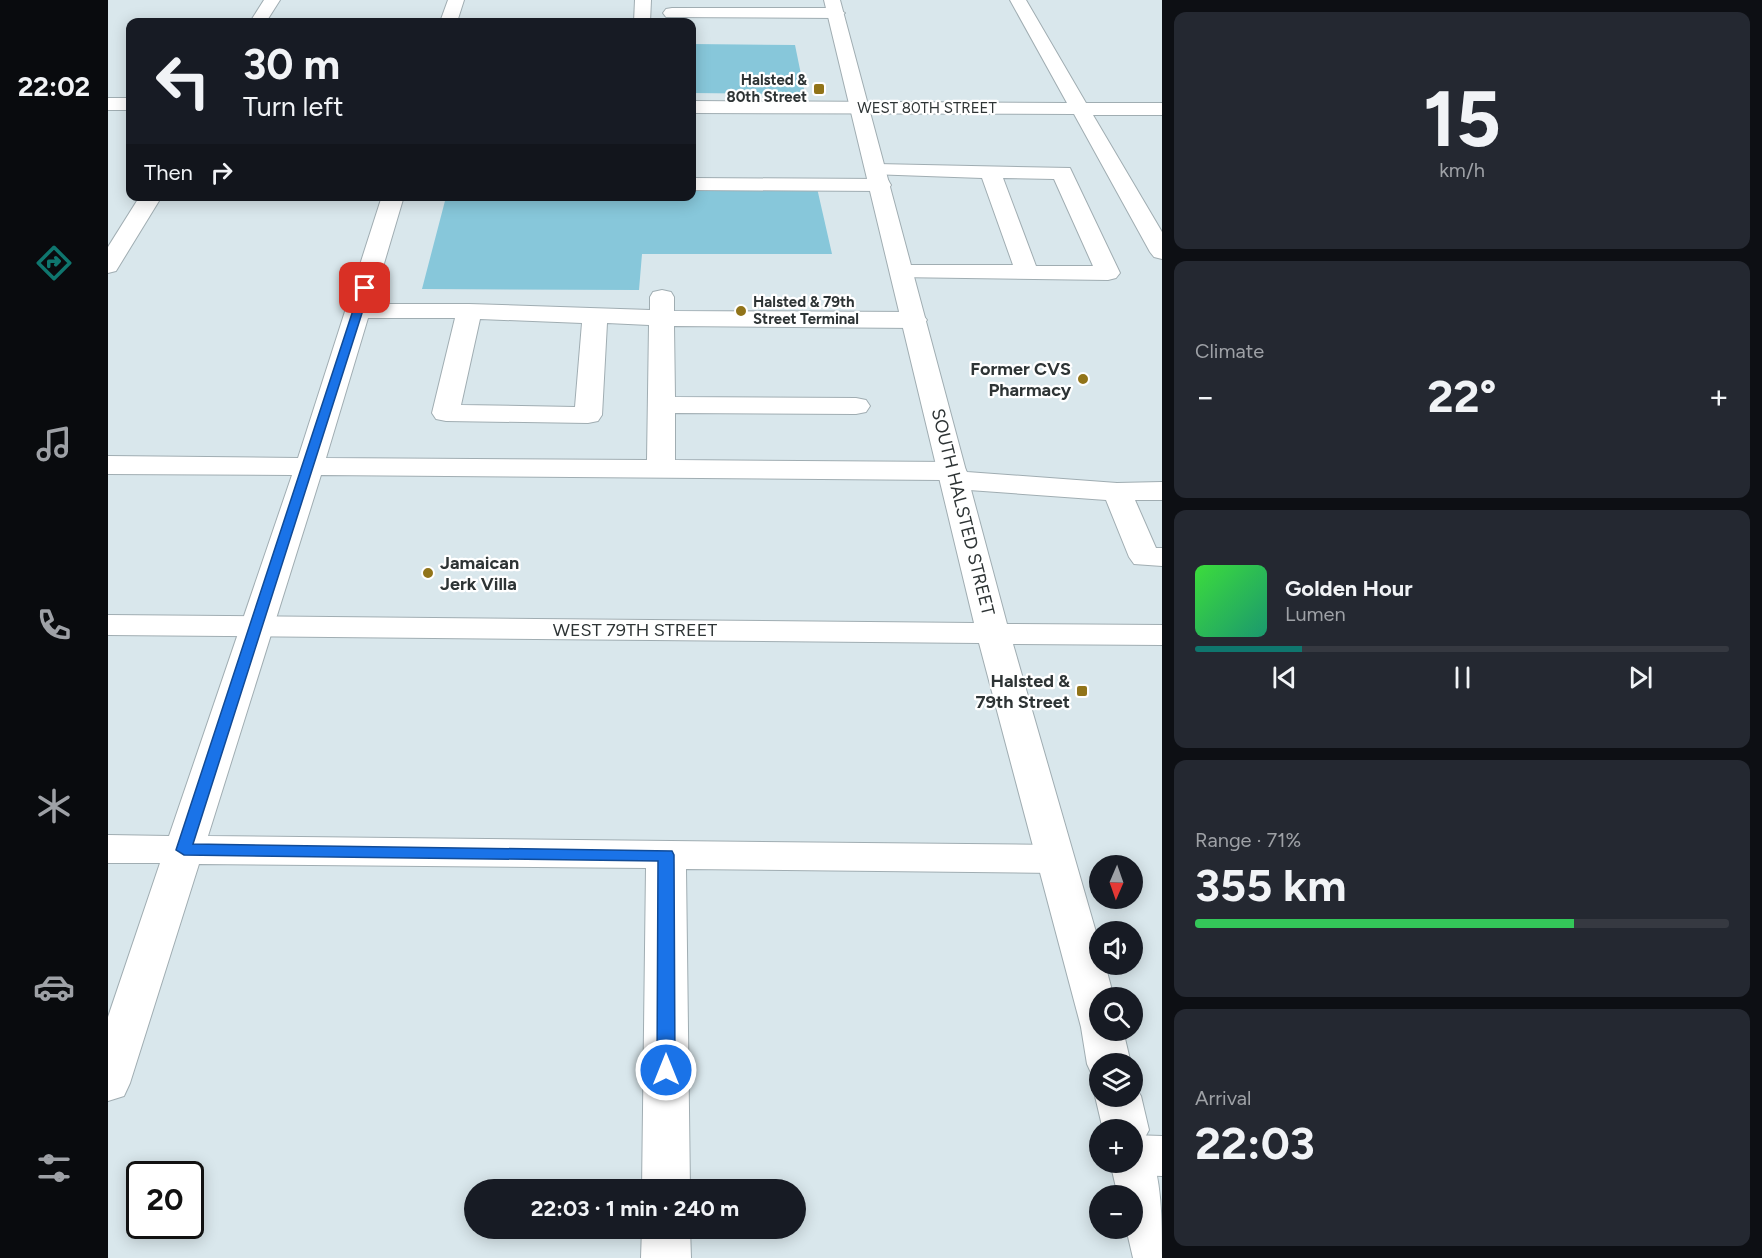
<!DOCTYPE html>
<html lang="en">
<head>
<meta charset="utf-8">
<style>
  :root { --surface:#171b24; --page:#242831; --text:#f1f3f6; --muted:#9ea1a6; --line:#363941; --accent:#0f766e }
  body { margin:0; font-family:Figtree,sans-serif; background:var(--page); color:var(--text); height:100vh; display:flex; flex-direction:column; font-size:22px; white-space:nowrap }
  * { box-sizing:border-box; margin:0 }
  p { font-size:20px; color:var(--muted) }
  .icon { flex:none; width:33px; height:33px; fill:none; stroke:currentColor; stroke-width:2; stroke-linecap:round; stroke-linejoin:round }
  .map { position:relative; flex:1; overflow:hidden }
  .sheet { display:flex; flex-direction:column; gap:12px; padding:12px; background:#0d0f14; width:600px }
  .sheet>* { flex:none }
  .hud { position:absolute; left:18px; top:18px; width:570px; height:183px; border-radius:12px; box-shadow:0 3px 15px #0003; background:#171b24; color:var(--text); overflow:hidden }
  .needle { width:39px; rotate:182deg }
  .tools { position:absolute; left:981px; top:855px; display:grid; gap:12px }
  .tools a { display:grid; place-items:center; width:54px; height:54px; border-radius:50%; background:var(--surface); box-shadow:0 3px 15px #0003; font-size:30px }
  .speed { position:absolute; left:18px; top:1161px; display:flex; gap:12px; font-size:30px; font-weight:700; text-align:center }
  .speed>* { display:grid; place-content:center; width:78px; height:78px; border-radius:50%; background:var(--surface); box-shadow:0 3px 15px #0003; line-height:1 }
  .speed .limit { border:3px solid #111; border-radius:9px; background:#fff; color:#111 }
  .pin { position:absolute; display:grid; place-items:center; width:51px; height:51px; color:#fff; margin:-26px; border-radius:12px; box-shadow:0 3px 9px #0006 }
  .me { position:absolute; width:66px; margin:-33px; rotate:0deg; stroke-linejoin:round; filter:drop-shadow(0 0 4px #0008) }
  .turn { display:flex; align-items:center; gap:21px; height:126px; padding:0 18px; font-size:27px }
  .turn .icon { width:78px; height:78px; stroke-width:2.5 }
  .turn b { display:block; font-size:42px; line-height:51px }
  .then { display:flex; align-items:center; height:57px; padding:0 18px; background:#0003; gap:12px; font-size:22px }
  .big { font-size:45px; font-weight:700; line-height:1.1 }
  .sheet .card { flex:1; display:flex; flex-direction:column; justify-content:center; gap:9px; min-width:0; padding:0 21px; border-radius:12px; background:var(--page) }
  .sheet .dial { align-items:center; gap:0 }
  .dial b { font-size:78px; line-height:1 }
  .song { display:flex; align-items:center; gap:18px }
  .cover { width:72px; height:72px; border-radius:9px; background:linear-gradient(135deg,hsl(120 70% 55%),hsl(160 70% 35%)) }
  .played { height:6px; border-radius:3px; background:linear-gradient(90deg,var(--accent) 20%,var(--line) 20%) }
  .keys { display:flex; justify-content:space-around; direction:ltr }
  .heat { display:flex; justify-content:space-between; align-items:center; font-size:33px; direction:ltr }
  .charge { height:9px; border-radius:4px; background:linear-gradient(90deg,#34c759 71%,var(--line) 0) }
  .trip { position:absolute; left:356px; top:1179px; width:342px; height:60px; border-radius:30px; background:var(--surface); box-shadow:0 3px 15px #0003; font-weight:700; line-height:60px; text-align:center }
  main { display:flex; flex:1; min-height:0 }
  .dock { display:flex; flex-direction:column; width:108px; justify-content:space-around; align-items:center; background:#090b0e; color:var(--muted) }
  .dock .icon { width:42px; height:42px }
  .dock .current { color:var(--accent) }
  .dock b { font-size:27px; color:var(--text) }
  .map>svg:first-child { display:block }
</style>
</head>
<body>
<main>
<nav class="dock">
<b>22:02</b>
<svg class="icon current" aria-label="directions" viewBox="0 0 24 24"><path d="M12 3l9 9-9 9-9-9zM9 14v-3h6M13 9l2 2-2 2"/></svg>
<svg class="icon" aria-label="music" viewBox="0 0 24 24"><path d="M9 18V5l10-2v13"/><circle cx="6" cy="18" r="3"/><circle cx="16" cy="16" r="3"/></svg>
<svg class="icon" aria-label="phone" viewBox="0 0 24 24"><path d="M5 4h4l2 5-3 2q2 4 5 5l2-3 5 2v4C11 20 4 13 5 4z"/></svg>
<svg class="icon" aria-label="climate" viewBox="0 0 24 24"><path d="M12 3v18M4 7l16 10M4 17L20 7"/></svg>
<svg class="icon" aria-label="car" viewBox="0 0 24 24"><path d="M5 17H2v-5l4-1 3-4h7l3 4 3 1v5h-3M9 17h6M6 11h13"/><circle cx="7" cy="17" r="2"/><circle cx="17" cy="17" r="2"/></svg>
<svg class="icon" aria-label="filters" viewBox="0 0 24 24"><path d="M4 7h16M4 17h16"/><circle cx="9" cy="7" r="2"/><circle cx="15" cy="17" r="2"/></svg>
</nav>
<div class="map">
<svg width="1054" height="1258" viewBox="0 0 1054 1258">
  <rect width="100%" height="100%" fill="#d9e7ec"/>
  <path fill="#87c7da" d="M584 44 687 45 697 94 584 93Z
    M584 188H709L724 254H534L531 290 314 289 338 197 584 196Z"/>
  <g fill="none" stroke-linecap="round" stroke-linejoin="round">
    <g stroke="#a0adb2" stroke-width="2">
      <path id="minor" d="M156 0H172L158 22H142Z
        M340 0H356L349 22H332Z
        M527 0H543L542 22H526Z
        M902 0H918L978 103H1054V115H985L1054 232V259L1046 257 1042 252 966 114 584 113V101L959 103Z
        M564 8H728L737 13 728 18 558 17 555 13 558 9Z
        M0 98H22V110H0Z
        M769 164 962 168 1012 273 1008 278 1000 280 787 277 783 272 787 267 795 265H905L874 178 762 174 758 170 762 166ZM895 178 946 179 985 266H928Z
        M584 178 772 179 780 180 783 185 780 190 772 191 584 190Z
        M32 196H54L8 271 0 273V247Z
        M274 196H296L264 304H361L542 310V297L545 292 554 290 563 292 566 297V311L806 312 815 315 819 320 815 325 806 328 566 326 567 397 748 398 758 400 762 406 758 412 748 414 567 413V460L845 462 855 465 859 472 1009 483 1054 482V500H1027L1048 548H1054V566L1026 564 1021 557 998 500 847 489 837 486 833 480 213 475 100 836 947 845 961 849 966 859 961 869 947 873 578 869 582 1190H534L538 868 91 864 22 1083 16 1096 0 1101V1017L52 863H0V835L61 836 184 475 0 474V456L190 458ZM260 318H347L324 413 328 419 338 421 480 423 490 421 494 415 499 323 541 325 539 460 218 458ZM372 319 474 323 467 407 353 405Z
        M1024 1135 1054 1136V1176L1024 1175 1008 1169 1004 1162H1024Z
        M534 1228H582L583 1258H533Z"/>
    </g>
    <g stroke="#a0adb2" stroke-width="2">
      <path id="major" d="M716 0H732L899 624 1054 625V645L905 644 992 946V964H997L1006 998H992V1030H1015L1023 1064H992V1079L985 1077 979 1064 973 1027 871 643 0 635V615L866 623Z
        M1024 1082 1033 1096 1041 1130 1035 1141 1040 1143C1054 1180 1054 1218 1054 1258H1025L1018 1228H1024V1196H1010L1002 1162H1024V1130H995L987 1096 992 1088V1096H1024Z"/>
    </g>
    <use href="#minor" fill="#fff" fill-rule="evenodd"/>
    <use href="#major" fill="#fff" fill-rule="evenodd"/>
  </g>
  <path fill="#1a73e8" stroke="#114b97" stroke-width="1.5" d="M253 286 262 288 85 844 564 851 566 855 567 1070 564 1075 558 1077 551 1075 549 1070 550 861 76 855 68 850Z"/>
  <g fill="#917419" stroke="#fff" stroke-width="2">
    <rect x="705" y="83" width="12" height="12" rx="3"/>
    <circle cx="633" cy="311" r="6"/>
    <circle cx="975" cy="379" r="6"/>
    <circle cx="320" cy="573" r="6"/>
    <rect x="968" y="685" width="12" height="12" rx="3"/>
  </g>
  <g text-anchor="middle" stroke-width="4.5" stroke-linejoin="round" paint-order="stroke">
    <g font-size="15" font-weight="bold" fill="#2e3435" stroke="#fff" text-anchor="end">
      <text x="699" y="85">Halsted &amp;<tspan x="699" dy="17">80th Street</tspan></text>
      <text x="645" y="307" text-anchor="start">Halsted &amp; 79th<tspan x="645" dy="17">Street Terminal</tspan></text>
    </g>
    <g font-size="15" fill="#2e3435" stroke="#fff">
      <text x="819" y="113">WEST 80TH STREET</text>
    </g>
    <g font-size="18" font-weight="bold" fill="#2e3435" stroke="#fff" text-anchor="end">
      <text x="963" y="375">Former CVS<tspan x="963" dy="21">Pharmacy</tspan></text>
      <text x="332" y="569" text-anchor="start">Jamaican<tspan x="332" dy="21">Jerk Villa</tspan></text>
      <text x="962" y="687">Halsted &amp;<tspan x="962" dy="21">79th Street</tspan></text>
    </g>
    <g font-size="18" fill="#2e3435" stroke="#fff">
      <text transform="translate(855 512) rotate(76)" y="6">SOUTH HALSTED STREET</text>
      <text x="527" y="636">WEST 79TH STREET</text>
    </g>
  </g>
</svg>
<div class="tools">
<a><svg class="needle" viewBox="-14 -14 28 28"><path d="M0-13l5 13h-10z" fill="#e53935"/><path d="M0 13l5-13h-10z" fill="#9ea1a6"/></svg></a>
<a><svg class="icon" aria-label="sound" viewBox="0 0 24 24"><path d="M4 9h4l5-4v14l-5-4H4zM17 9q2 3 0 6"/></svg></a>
<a><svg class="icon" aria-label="search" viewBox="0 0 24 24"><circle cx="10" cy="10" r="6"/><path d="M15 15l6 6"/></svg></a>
<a><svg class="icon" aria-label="layers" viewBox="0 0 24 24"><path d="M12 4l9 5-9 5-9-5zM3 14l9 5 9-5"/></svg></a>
<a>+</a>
<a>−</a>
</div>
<div class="speed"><div class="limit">20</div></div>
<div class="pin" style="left:257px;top:288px;background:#d93025"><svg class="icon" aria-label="arrive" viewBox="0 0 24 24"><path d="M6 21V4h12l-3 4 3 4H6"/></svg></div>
<svg class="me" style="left:558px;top:1070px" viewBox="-20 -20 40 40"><circle r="17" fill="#1a73e8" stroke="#fff" stroke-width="3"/><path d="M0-11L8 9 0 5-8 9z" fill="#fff"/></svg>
<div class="trip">22:03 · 1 min · 240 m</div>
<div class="hud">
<div class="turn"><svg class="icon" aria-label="left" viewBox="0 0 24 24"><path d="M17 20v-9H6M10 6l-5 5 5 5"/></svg><div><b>30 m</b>Turn left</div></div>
<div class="then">Then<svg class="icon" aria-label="right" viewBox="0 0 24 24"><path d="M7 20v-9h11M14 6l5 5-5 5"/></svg></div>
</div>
</div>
<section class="sheet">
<div class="card dial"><b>15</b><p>km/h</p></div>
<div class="card"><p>Climate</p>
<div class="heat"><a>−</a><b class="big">22°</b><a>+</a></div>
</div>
<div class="card">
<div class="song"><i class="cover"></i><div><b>Golden Hour</b><p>Lumen</p></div></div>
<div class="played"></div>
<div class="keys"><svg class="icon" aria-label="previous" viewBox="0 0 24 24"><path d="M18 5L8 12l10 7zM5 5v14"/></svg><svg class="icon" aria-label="pause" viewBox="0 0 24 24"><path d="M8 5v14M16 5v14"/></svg><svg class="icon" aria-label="next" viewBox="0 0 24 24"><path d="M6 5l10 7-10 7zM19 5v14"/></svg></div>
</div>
<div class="card"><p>Range · 71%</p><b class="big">355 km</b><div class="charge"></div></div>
<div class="card"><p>Arrival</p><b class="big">22:03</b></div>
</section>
</main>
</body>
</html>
